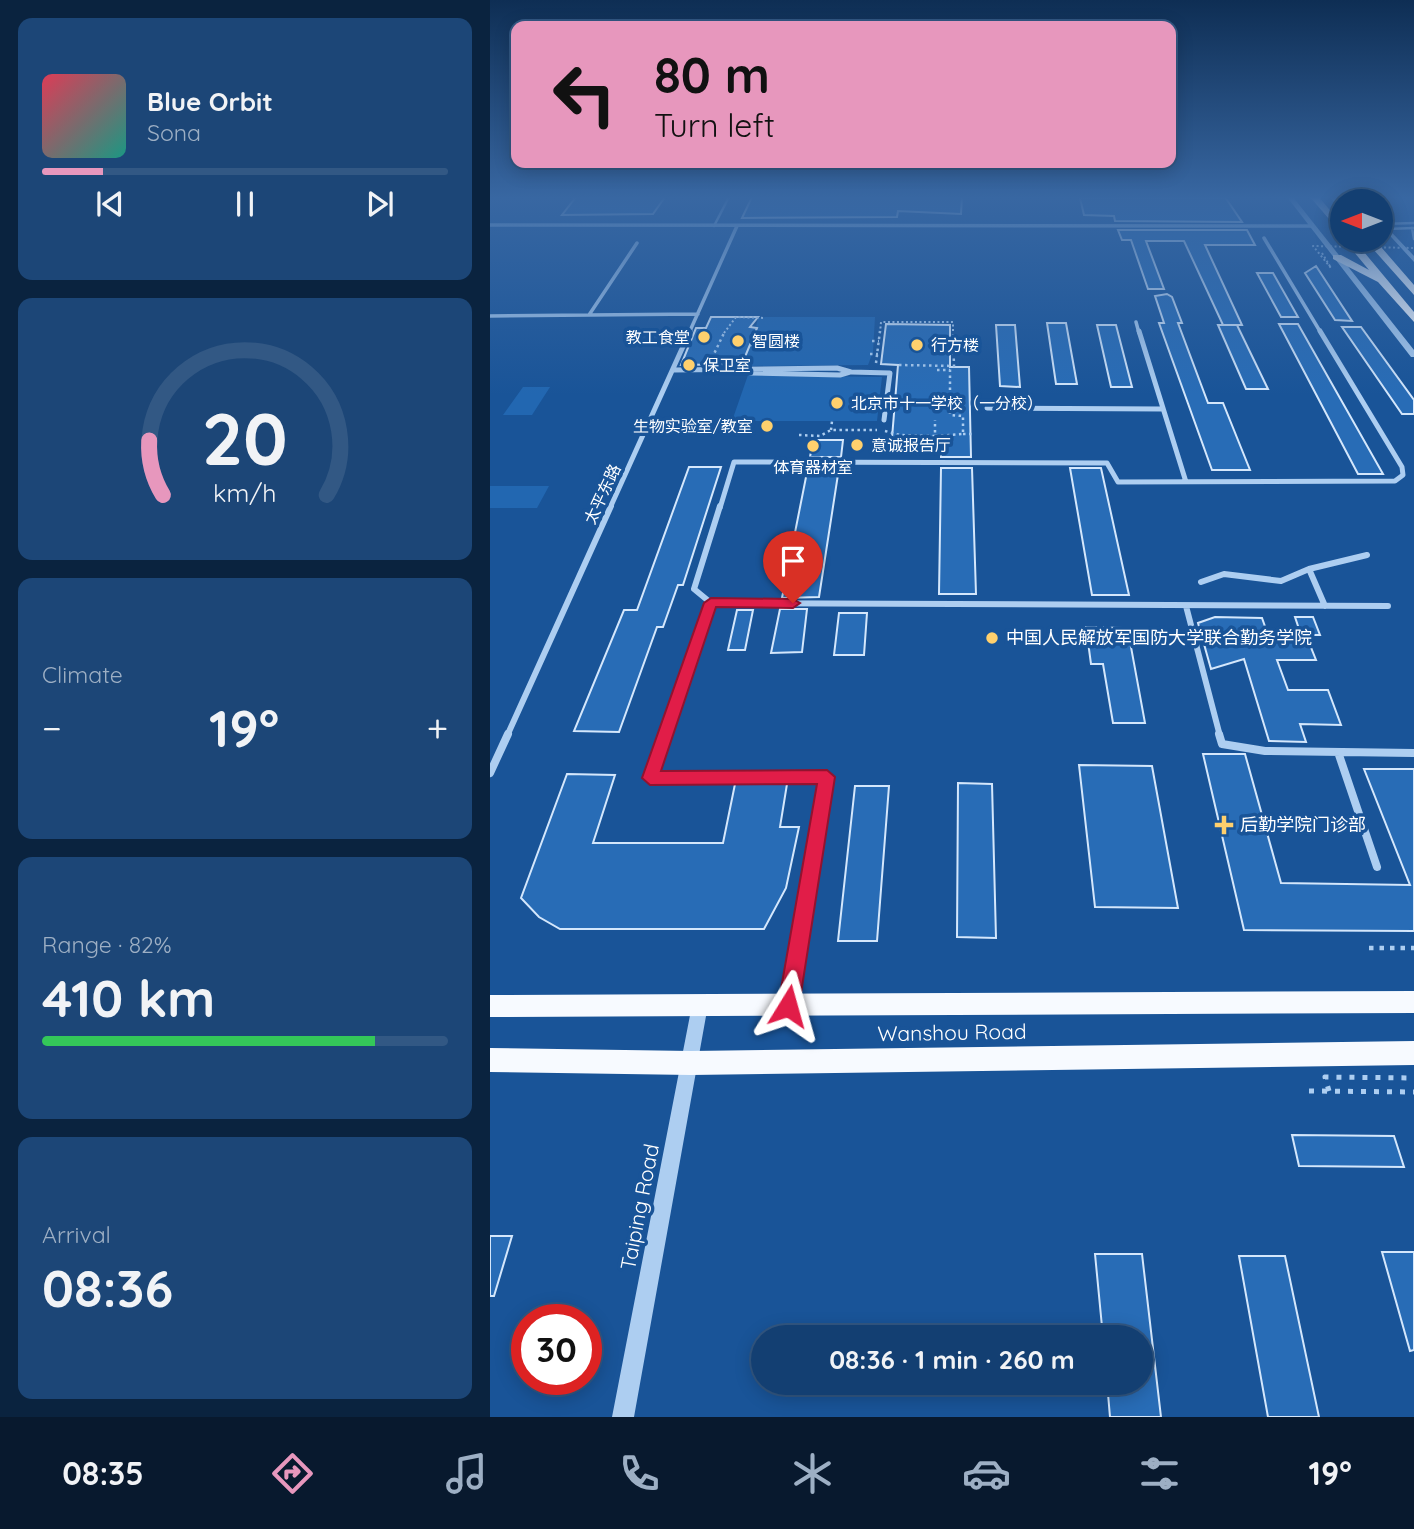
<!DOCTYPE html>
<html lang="en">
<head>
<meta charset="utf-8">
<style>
  :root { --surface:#133f72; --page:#1c4677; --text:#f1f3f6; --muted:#9dafc4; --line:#325884; --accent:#e797bd }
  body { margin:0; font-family:Quicksand,"Noto Sans SC",sans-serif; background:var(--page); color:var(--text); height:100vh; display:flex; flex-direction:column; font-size:26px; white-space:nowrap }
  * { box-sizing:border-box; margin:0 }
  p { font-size:23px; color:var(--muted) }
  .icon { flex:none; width:38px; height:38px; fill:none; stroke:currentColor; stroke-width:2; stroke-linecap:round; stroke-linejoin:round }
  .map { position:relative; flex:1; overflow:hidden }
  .side { display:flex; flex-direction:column; gap:18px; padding:18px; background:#0a233f; width:490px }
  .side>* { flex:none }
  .guide { position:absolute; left:21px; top:21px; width:665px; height:147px; border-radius:14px; box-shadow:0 4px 18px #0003,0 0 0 2px var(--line); background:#e797bd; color:#111; overflow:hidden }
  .needle { width:46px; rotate:270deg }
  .buttons { position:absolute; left:840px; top:189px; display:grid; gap:14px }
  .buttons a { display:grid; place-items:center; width:63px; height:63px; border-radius:50%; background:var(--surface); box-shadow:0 4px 18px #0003,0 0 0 2px var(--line); font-size:35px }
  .speed { position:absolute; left:21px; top:1304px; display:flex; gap:14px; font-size:35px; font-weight:700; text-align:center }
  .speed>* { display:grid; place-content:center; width:91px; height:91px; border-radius:50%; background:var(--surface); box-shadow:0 4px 18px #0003,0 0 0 2px var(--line); line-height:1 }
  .speed .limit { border:10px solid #d22; background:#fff; color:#111 }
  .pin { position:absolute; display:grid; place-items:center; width:60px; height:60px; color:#fff; margin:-72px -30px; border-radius:50% 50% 50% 0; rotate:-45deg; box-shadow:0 0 7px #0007 }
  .pin .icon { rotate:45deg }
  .me { position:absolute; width:77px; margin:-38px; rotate:8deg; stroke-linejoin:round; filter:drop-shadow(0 0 5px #0008) }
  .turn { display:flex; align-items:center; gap:24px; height:147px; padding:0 28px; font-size:32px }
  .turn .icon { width:91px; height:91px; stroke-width:2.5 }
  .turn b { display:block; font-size:49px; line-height:60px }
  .big { font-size:52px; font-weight:700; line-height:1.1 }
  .side .tile { flex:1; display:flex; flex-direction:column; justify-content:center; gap:10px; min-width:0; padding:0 24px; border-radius:14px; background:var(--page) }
  .side .dial { align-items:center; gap:0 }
  .dial svg { height:182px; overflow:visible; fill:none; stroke:var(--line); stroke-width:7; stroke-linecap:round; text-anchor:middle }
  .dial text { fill:var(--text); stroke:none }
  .song { display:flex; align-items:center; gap:21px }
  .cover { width:84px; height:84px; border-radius:10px; background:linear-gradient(135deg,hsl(350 70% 55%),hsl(170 70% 35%)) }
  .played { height:7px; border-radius:4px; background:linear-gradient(90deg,var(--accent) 15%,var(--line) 15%) }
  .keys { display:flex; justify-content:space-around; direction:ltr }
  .heat { display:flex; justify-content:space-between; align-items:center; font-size:38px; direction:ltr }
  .charge { height:10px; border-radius:5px; background:linear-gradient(90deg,#34c759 82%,var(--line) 0) }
  .trip { position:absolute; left:261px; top:1325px; width:402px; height:70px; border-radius:35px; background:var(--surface); box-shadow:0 4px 18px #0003,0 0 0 2px var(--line); font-weight:700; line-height:70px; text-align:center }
  .menu { display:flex; height:112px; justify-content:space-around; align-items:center; background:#08192e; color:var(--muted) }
  .menu .icon { width:49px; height:49px }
  .menu .active { color:var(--accent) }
  .menu b { font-size:32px; color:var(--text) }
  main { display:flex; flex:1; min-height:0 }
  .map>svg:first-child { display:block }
</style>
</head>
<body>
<main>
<section class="side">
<div class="tile">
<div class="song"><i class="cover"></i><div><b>Blue Orbit</b><p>Sona</p></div></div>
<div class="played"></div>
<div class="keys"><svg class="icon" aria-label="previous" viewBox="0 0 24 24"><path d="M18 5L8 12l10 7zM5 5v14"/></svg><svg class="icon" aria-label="pause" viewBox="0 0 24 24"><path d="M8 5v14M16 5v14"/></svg><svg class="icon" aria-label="next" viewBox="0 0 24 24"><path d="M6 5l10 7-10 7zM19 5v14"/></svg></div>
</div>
<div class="tile dial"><svg viewBox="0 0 100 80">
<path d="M14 69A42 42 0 1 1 86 69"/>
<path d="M14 69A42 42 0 0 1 8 45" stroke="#e797bd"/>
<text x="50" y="56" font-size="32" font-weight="700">20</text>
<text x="50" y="72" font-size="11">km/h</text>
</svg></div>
<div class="tile"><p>Climate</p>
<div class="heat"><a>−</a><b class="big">19°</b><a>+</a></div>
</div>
<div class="tile"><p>Range · 82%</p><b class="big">410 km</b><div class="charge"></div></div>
<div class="tile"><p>Arrival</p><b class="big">08:36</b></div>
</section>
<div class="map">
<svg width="924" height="1417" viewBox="0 0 924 1417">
  <rect width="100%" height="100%" fill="#195498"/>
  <path fill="#2267b1" d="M276 317H385L383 352 378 365 259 366 262 357H255L260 346 267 345 271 331H265L268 318Z
    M258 375 392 377 387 421H242Z
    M33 387H60L42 415H13Z
    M0 486H59L47 508H0Z"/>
  <path fill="#286cb6" stroke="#d4e7fc" stroke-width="2" d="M86 197H175L163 214 72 215Z
    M262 197H472L471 214 408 211 407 217 252 218Z
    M735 197 752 222 625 221 624 216 594 215 590 198Z
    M628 230H757L765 245H715L752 325H733L694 241H656L674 289H658L641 240H632Z
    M826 266 862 321 845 320 815 273Z
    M767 273H783L808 317H791Z
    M677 294 682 297 692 323H688L718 403H733L760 470H722L669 323H674L665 296Z
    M221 317H268L260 327 267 328 252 364 191 365 206 328H216Z
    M557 323H576L587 384H566Z
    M396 324 460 325V367H479L481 457H451V450H401L408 365 391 364Z
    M789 324H808L893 474H868Z
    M506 325H525L530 387 510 386Z
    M607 325H626L642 387H621Z
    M728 325H747L778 389H756Z
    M852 327H871L924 400V414H912Z
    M323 440H353L351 457H320Z
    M199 467H231L193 585H188L173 627H167L129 732 84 731 134 610H147Z
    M318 467 349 468 329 597 292 598Z
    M451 468H482L486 594H449Z
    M580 468H611L639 595H602Z
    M290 609H317L312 652 281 653Z
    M247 610H263L255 650H238Z
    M349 613H377L374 655H344Z
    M725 617 772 618 777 632H810L805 617H823L830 635H816L826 660H787L798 690H838L851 725 810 724 816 742 779 741 754 659 721 669 708 623Z
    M596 627 632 628 633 635 639 636 655 723H623L613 664H601Z
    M713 754H755L791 883 920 885 874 769H924V931L754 930Z
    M589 765 662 766 688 908 605 907Z
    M77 774 125 775 103 843H233L245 784H297L290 827H309L296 888 274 929H70L49 917 31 898Z
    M468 783 502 784 506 938 467 937Z
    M365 786H399L387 941H348Z
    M802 1135 904 1136 914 1167 809 1166Z
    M0 1236H22L4 1296H0Z
    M892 1252H924V1350L920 1351Z
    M605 1254H652L671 1417H620L617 1382H651V1337H613Z
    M749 1256H795L829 1417H778Z"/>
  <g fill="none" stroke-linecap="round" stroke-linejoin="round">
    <path stroke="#adcef1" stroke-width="2" stroke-dasharray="2 2.5" stroke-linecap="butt" d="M234 333 246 317 275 318
      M390 333 391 322H463V333"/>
    <path stroke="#adcef1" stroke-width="2.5" stroke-dasharray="2.5 3.5" stroke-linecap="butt" d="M263 336H269
      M382 341H389
      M260 345H267
      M380 354H388
      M222 358 235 331
      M386 363 390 331
      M409 365 464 366 463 331
      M447 370H460
      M341 430 342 421
      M395 431 410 435 445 436V420
      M473 434H482
      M309 435 330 436 341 430H387
      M445 436 473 434V416L460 415V366"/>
    <path stroke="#adcef1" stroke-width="4.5" stroke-dasharray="4.5 6" stroke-linecap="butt" d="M879 948H924"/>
    <path stroke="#adcef1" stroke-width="5" stroke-dasharray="5 8" stroke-linecap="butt" d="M819 1091 924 1092
      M839 1091 835 1077 924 1078"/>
    <path stroke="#adcef1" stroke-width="2.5" d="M891 224 924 223
      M224 226 239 197
      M922 228 924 239
      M896 229 924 228"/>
    <path stroke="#adcef1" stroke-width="3.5" d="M0 225 823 226
      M774 238 831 333
      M99 315 147 243
      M0 316 208 314
      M646 322 649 333
      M199 333 247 226"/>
    <path stroke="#adcef1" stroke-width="5" d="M649 331 696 482
      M184 370 347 368 361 372 400 373 394 420
      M260 373 350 375 360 372
      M497 408 673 409
      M120 508 200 331
      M230 508 244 462 617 463 628 482 905 481 913 475 912 467 830 331"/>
    <path stroke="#adcef1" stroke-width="6" d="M230 506 204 589 221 603 898 606
      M819 569 835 606
      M711 582 734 574 791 581 819 569 877 555
      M696 606 730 736
      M17 736 121 506
      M175 736 221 603"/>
    <path stroke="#adcef1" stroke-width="8" d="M175 734 160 778 337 777 299 1002
      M729 734 732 744 775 751 924 753
      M848 752 887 867
      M0 773 18 734"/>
    <path fill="#adcef1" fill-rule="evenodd" d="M797 197H803L924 350V357H921Z
      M864 197H870L874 201H868Z
      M891 221 924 256V262L891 226Z
      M210 997 216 1000 218 1005 144 1417H122L202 1005 204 1000Z"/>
    <path fill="#f7faff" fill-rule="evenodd" d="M924 991V1013L0 1017V995Z
      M924 1041V1065L201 1075 0 1072V1048L201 1051Z"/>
    <path fill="#fbfcff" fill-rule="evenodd" d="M820 197H829L852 225V234Z
      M840 197H849L852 210 849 209Z
      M854 240H864L924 312V322L888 282 843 259V255H851L879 270Z
      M875 240H885L924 285V295Z"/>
    <path stroke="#adcef1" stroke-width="2" stroke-dasharray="2 2.5" stroke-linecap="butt" d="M832 253 841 268 823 246 924 248"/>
  </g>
  <linearGradient id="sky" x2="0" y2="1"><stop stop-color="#0e2e54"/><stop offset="0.5" stop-color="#3867a2"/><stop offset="1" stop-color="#3867a2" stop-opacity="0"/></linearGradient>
  <rect width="924" height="395" fill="url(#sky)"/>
  <path fill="#e11d48" stroke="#92132f" stroke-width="2" d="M221 598 303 599 310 603 303 608 226 607 171 771 337 770 345 777 309 1006 306 1013 298 1016 291 1013 288 1006 327 784 160 785 152 778 214 603Z"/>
  <g fill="#ffd06d" stroke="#195498" stroke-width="2.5">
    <circle cx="214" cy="337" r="7"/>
    <circle cx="248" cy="341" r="7"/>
    <circle cx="427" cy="345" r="7"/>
    <circle cx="199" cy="365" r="7"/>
    <circle cx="347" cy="403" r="7"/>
    <circle cx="277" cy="426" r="7"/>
    <circle cx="367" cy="445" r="7"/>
    <circle cx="323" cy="446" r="7"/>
    <circle cx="502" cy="638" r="7"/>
    <path d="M730.5 814.5h7v7h7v7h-7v7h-7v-7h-7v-7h7z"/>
  </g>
  <g text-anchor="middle" stroke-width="7" stroke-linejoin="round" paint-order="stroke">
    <g font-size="16" fill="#fff" stroke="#195498" text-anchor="start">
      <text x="200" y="343" text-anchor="end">教工食堂</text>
      <text x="262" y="347">智圆楼</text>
      <text x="441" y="351">行方楼</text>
      <text x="213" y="371">保卫室</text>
      <text x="361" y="409">北京市十一学校（一分校）</text>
      <text x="263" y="432" text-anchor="end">生物实验室/教室</text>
      <text x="381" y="451">意诚报告厅</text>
      <text x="323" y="473" text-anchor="middle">体育器材室</text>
    </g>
    <g font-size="16" fill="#fff" stroke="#195498">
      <text transform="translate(112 494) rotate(-65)" y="6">太平东路</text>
    </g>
    <g font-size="18" fill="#fff" stroke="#195498" text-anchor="start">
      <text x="516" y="644">中国人民解放军国防大学联合勤务学院</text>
      <text x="750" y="831">后勤学院门诊部</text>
    </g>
    <g font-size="21" fill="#fff" stroke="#195498">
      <text transform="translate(462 1033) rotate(-1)" y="7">Wanshou Road</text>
      <text transform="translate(150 1207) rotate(-79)" y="7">Taiping Road</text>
    </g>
  </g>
</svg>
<div class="buttons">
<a><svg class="needle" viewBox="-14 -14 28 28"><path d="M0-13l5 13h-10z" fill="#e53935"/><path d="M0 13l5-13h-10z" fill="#9dafc4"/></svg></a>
</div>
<div class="speed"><div class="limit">30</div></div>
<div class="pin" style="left:303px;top:603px;background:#d93025"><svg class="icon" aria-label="arrive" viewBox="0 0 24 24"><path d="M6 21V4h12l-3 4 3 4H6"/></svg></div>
<svg class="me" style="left:298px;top:1006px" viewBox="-20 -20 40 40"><path d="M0-17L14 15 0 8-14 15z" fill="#e11d48" stroke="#fff" stroke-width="4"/></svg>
<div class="trip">08:36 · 1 min · 260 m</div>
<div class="guide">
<div class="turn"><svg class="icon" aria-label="left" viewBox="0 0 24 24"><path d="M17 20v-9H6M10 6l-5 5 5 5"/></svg><div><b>80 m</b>Turn left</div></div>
</div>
</div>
</main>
<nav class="menu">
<b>08:35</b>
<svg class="icon active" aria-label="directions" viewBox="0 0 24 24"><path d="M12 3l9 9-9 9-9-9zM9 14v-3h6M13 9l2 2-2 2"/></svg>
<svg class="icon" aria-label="music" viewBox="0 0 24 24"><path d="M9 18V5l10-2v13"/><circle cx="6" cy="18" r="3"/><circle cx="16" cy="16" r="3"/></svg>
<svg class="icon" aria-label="phone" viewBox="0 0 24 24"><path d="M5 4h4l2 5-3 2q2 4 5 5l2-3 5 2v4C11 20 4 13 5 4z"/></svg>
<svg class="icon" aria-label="climate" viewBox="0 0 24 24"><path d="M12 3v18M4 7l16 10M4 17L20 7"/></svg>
<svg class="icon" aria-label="car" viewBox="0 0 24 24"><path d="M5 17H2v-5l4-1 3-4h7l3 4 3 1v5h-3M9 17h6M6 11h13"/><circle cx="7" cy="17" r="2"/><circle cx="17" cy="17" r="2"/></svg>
<svg class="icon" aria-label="filters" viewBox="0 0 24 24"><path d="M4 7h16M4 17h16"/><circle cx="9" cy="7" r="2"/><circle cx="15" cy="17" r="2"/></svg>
<b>19°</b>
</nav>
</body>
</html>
